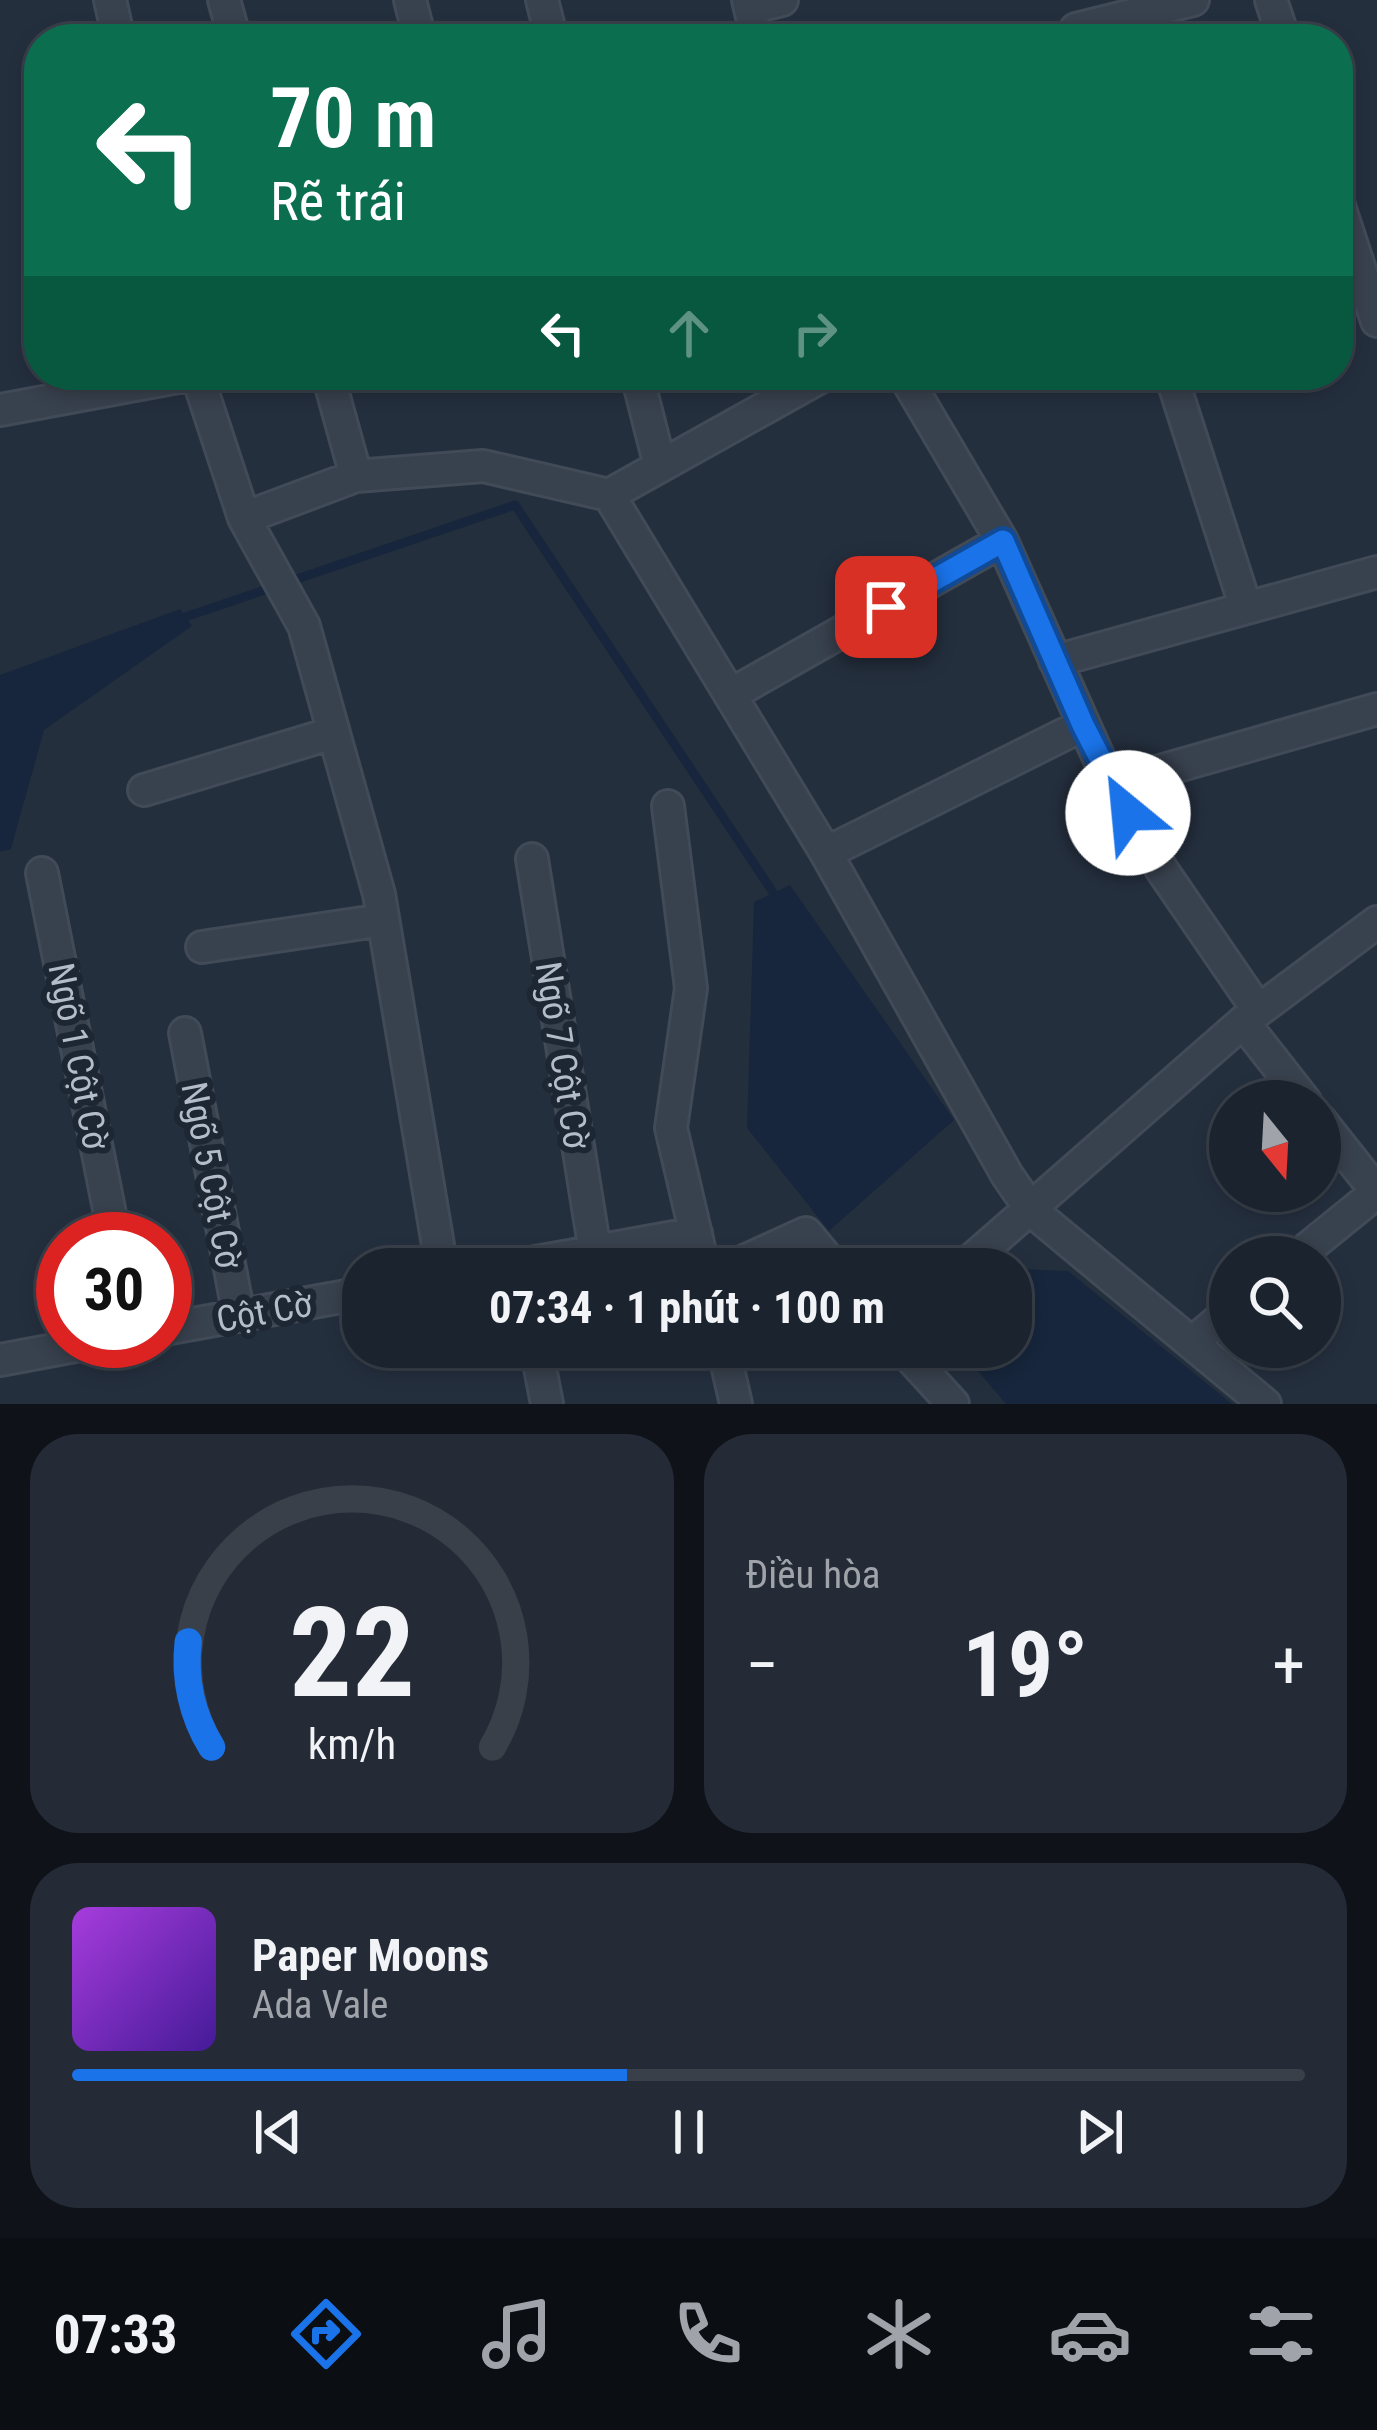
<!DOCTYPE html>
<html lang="vi">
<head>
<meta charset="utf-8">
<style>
  :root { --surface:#1b232e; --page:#242b36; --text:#f1f3f6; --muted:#a0a4aa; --line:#39404a; --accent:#1a73e8 }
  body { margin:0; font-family:"Roboto Condensed",sans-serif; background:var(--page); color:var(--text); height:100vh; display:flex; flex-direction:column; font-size:45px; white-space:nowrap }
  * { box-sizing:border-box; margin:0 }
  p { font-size:39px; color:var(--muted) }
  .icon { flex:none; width:66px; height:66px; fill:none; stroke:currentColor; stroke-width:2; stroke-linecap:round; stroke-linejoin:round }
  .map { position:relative; height:1404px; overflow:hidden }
  .panel { display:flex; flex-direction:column; gap:30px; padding:30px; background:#0f1319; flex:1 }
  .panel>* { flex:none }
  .top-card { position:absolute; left:24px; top:24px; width:1329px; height:366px; border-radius:48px; box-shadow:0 6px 18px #0003,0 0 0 3px var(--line); background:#0b6e4f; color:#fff; overflow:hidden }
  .needle { width:78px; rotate:162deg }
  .buttons { position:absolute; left:1209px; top:1080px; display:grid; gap:24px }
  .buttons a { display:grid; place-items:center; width:132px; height:132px; border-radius:50%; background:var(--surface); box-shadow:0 6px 18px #0003,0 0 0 3px var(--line); font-size:60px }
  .speed { position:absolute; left:36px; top:1212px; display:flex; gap:24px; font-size:60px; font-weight:700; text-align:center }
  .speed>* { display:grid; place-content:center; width:156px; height:156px; border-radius:50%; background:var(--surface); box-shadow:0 6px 18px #0003,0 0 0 3px var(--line); line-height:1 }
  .speed .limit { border:18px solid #d22; background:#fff; color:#111 }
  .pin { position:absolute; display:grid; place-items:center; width:102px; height:102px; color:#fff; margin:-51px; border-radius:24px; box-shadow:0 6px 18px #0006 }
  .me { position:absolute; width:132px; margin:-66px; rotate:332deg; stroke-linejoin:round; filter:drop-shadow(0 0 9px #0008) }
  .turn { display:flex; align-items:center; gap:42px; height:252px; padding:0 48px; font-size:54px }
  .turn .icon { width:156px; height:156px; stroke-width:2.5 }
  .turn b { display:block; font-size:84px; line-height:102px }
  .lanes { display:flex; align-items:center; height:114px; padding:0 48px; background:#0003; justify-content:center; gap:60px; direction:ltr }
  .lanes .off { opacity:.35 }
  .big { font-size:90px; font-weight:700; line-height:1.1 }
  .panel .widget { flex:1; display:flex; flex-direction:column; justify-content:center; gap:18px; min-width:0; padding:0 42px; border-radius:48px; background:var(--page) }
  .panel .dial { align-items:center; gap:0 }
  .dial svg { height:312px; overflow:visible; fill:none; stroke:var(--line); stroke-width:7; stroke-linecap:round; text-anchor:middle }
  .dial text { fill:var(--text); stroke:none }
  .song { display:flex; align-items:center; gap:36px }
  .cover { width:144px; height:144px; border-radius:18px; background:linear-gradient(135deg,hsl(280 70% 55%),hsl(260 70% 35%)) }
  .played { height:12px; border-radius:6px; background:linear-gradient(90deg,var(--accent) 45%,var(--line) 45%) }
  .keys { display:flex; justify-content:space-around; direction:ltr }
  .heat { display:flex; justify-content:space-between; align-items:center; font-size:66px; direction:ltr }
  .panel .tiles { flex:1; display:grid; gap:30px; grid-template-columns:1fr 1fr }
  .widget:last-child { grid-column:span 2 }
  .trip { position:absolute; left:342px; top:1248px; width:690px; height:120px; border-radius:48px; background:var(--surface); box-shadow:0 6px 18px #0003,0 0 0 3px var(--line); font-weight:700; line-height:120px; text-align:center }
  .menu { display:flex; height:192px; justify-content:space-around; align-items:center; background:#0b0e12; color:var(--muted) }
  .menu .icon { width:84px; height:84px }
  .menu .selected { color:var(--accent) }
  .menu b { font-size:54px; color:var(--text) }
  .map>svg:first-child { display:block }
</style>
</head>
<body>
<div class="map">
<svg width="1377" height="1404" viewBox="0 0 1377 1404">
  <rect width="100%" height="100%" fill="#242f3e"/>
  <path fill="#17263c" d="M180 609 192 626 44 730 11 849 0 852V675Z
    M790 885 954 1120 829 1231 747 1128 754 902Z
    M1021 1269 1068 1271 1232 1404H1006L972 1364 964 1347H1011V1275Z"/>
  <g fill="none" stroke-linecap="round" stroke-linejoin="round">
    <path stroke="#17263c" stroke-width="9" d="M185 617 515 505 772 891"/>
    <g stroke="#414a57" stroke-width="36">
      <path id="minor" d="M110 0 119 39
        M224 0 235 39
        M410 0 419 35
        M542 0 552 39
        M748 0 757 39
        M1271 0 1284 39
        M750 8 782 0
        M1076 29 1193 0
        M1338 203 1377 321
        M197 375 244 518 304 626 379 894 442 1269
        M637 375 660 466
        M904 375 1002 541 1111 785 1162 870 1258 1010
        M1171 375 1246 608
        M0 410 189 375
        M356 476 483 466 609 495 824 375
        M609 495 826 853 1007 1175 1032 1211 1265 1404
        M244 518 356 476 328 375
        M1055 661 1377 572
        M730 695 1002 541
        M1111 785 1377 709
        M144 790 333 733
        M668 806 691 988 671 1128 704 1269
        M826 853 1083 725
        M532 859 595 1251
        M42 873 115 1239
        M202 947 383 920
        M1243 1022 1305 1101
        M185 1033 239 1316
        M1320 1120 1377 1192
        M1297 1257 1377 1192
        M497 1269 696 1233
        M727 1269 806 1233 836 1269
        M961 1269 1243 1022 1377 922
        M165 1329 363 1293
        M1192 1343 1230 1311
        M536 1347 547 1404
        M723 1347 736 1404
        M901 1347 953 1404
        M0 1360 102 1341"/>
    </g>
    <use href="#minor" stroke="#38414e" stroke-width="30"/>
  </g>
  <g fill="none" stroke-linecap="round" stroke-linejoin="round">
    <g stroke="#114b97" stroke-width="30">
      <path id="route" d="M886 607 1003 541 1083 725 1128 813"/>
    </g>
    <use href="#route" stroke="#1a73e8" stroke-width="21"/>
  </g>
  <g text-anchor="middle" stroke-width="12" stroke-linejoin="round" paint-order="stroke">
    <g font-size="36" fill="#b4bcc9" stroke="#1d2633">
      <text transform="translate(563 1055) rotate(81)" y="13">Ngõ 7 Cột Cờ</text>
      <text transform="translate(79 1056) rotate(79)" y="13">Ngõ 1 Cột Cờ</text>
      <text transform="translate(212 1175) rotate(79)" y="13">Ngõ 5 Cột Cờ</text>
      <text transform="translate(264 1311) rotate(-10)" y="13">Cột Cờ</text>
    </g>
  </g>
</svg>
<div class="buttons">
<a><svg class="needle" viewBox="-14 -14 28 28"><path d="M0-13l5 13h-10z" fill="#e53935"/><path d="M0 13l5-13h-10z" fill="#a0a4aa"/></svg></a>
<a><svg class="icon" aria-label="search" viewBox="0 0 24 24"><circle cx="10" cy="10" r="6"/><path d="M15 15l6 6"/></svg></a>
</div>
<div class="speed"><div class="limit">30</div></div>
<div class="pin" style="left:886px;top:607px;background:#d93025"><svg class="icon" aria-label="arrive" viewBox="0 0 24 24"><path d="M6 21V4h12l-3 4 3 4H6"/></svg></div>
<svg class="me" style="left:1128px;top:813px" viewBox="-20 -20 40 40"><circle r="19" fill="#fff"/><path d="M0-13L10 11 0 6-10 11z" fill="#1a73e8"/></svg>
<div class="trip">07:34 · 1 phút · 100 m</div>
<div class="top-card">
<div class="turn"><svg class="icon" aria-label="left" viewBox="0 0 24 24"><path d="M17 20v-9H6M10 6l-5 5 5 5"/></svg><div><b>70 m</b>Rẽ trái</div></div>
<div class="lanes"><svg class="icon" aria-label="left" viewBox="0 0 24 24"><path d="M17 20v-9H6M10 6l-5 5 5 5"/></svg><svg class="icon off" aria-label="ahead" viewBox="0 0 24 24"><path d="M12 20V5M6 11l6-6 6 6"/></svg><svg class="icon off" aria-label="right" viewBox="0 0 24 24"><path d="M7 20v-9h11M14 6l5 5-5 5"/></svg></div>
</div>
</div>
<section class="panel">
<div class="tiles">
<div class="widget dial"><svg viewBox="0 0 100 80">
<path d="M14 69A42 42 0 1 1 86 69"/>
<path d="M14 69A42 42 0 0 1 8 42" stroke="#1a73e8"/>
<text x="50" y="56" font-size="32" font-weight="700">22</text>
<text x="50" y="72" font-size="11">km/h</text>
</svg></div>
<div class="widget"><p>Điều hòa</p>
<div class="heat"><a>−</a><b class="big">19°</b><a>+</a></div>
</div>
<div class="widget">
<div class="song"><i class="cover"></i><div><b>Paper Moons</b><p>Ada Vale</p></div></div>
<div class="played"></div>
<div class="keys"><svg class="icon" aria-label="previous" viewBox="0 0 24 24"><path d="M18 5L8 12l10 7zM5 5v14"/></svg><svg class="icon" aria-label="pause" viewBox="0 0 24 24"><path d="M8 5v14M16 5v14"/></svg><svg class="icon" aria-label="next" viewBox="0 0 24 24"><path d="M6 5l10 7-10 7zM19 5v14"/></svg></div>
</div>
</div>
</section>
<nav class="menu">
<b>07:33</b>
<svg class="icon selected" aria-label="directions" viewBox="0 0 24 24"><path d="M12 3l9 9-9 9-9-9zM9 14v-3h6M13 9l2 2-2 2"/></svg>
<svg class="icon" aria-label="music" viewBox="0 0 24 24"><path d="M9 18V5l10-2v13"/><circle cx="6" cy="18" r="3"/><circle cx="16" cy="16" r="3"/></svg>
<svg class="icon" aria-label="phone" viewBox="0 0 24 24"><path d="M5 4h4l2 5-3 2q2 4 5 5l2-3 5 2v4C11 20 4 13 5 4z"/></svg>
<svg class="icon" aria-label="climate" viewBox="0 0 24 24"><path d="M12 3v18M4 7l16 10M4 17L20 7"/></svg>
<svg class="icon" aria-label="car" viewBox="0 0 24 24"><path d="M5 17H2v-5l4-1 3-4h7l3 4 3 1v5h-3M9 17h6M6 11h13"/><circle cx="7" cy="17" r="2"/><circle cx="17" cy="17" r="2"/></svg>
<svg class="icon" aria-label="filters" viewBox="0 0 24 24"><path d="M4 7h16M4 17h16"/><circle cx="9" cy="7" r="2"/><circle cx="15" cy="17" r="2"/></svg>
</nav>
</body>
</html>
